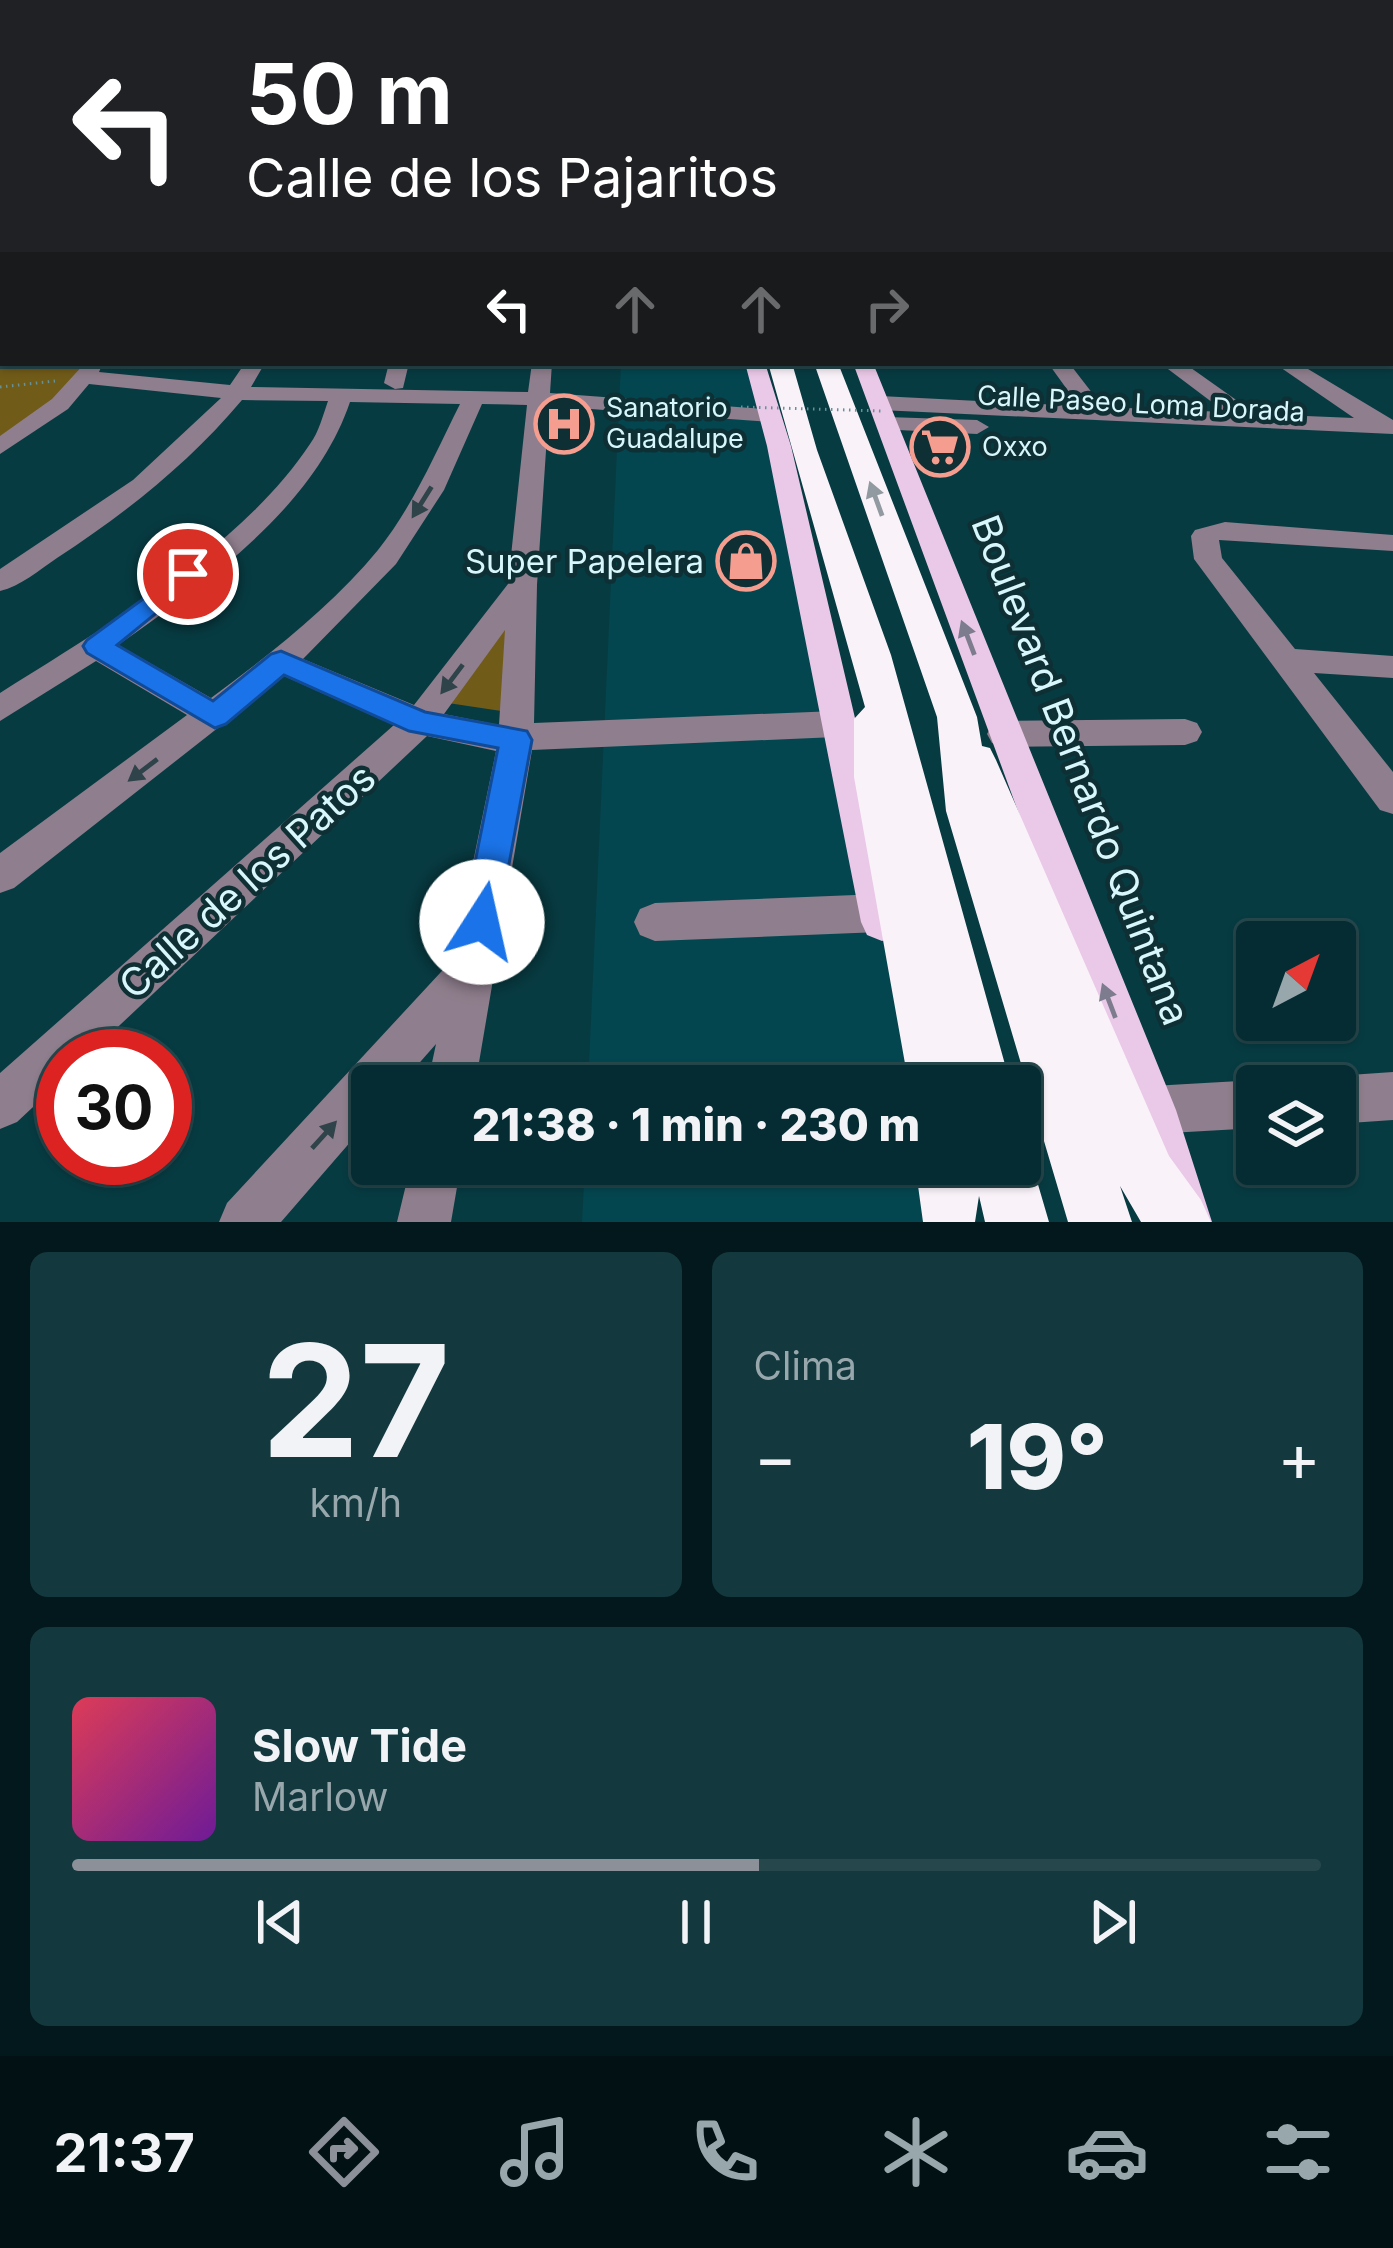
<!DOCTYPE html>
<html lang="es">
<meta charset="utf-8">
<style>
:root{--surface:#052c32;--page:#13383e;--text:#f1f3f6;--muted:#97a7ac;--line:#26484d;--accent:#8c9099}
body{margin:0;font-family:Inter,sans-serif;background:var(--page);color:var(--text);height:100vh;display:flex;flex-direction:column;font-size:45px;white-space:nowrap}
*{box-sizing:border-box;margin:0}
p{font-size:39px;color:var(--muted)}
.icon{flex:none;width:66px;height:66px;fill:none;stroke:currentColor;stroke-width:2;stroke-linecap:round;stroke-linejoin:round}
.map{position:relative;height:1222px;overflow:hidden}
.side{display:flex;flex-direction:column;gap:30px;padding:30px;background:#03181c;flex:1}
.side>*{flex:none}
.hud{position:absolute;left:0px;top:0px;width:1395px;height:366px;box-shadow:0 3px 9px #0004,0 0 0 3px var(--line);background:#202124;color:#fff;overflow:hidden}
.needle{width:78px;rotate:41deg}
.tools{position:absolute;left:1236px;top:921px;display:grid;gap:24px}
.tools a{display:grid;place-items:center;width:120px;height:120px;border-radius:12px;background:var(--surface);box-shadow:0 3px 9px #0004,0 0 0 3px var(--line);font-size:60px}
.speed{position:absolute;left:36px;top:1029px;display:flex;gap:24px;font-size:60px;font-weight:700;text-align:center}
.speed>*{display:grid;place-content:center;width:156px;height:156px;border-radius:50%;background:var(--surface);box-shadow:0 3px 9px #0004,0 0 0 3px var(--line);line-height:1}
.speed .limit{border:18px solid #d22;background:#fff;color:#111}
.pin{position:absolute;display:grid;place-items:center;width:102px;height:102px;color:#fff;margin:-51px;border:6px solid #fff;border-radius:50%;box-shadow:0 3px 12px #0007}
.me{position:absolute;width:132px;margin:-66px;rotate:10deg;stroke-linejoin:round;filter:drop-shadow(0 0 9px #0008)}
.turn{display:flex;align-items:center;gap:42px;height:252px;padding:0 48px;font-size:54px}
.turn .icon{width:156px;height:156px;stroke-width:2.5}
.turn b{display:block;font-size:84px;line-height:102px}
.lanes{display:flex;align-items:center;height:114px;padding:0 48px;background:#0003;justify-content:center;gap:60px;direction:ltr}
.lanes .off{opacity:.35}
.big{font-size:90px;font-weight:800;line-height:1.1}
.side .card{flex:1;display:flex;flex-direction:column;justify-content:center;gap:18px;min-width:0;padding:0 42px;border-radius:18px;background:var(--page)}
.side .dial{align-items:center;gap:0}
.dial b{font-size:156px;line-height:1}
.song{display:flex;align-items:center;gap:36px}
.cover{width:144px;height:144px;border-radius:18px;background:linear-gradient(135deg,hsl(350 70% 55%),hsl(280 70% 35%))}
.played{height:12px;border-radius:6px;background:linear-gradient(90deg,var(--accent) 55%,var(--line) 55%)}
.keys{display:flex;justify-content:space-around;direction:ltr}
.heat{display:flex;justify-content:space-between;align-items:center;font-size:66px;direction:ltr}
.side .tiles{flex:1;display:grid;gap:30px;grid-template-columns:1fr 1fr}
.card:last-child{grid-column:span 2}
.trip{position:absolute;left:351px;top:1065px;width:690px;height:120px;border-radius:12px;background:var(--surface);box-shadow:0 3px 9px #0004,0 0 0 3px var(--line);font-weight:800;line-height:120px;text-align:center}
.menu{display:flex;height:192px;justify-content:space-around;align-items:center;background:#021214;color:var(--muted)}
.menu .icon{width:84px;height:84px}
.menu .active{color:var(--accent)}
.menu b{font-size:54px;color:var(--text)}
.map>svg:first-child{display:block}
.built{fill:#04464f}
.green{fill:#715b19}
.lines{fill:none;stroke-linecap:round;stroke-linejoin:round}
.path{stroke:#669197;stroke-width:3;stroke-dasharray:1.5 4.5;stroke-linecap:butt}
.minor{fill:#8f7e8d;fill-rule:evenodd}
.major{fill:#eac8e7;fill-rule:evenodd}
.highway{fill:#faf2f9;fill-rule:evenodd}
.path-bridge{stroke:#669197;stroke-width:3;stroke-dasharray:1.5 4.5;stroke-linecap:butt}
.oneway{fill:#909aa0}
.oneway2{fill:#2e434a}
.oneway3{fill:#7c7c8e}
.route{fill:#1a73e8;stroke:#114b97;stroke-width:3}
.labels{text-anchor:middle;stroke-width:9;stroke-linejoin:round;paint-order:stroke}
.far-street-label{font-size:27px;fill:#d8f7fc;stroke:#0e2f34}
.far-poi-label{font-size:27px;fill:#d8f7fc;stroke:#0e2f34;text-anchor:start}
.poi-label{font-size:33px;fill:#d8f7fc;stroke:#0e2f34;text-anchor:end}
.near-street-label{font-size:39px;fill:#d8f7fc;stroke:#0e2f34}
</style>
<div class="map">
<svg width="1393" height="1222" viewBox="0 0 1393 1222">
<rect width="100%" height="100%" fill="#073b42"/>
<path class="built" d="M 621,363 L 755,363 L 920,1086 L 588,1086 Z
M 585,1164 L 938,1164 L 952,1222 L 582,1222 Z"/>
<path class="green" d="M 0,240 L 3,363 L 95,363 L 0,447 Z
M 508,625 L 508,712 L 448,703 Z"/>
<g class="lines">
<path class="path" d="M 0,387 L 55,381"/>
<path class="minor" d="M 1392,180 L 1393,180 L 1393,188 L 1392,188 Z
M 0,210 L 3,211 L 3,222 L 0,221 Z
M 1392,213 L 1393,213 L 1393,223 L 1392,223 Z
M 0,235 L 3,235 L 3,245 L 0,245 Z
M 1392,265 L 1393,265 L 1393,275 L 1392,275 Z
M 1392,292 L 1393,292 L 1393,303 L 1392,303 Z
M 85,363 L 103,363 L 99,372 L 230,385 L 245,363 L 265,363 L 251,387 L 528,392 L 532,363 L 552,363 L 550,393 L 778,410 L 778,420 L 770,422 L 549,406 L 537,585 L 534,723 L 836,711 L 848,715 L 853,724 L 848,733 L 836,737 L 532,750 L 475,1086 L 427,1086 L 436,1044 L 399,1086 L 372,1086 L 372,1117 L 281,1222 L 219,1222 L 227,1203 L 453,959 L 496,751 L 427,736 L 87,1056 L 63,1056 L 63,1079 L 17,1122 L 0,1129 L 0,1073 L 394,725 L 284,676 L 14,888 L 0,893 L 0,853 L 187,715 L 96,661 L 0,721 L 0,693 C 103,628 242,547 310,444 C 319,432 323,415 328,401 L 242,400 C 189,463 126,513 57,558 C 39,570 21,586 0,591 L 0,569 L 133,480 L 221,398 L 89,384 L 68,409 L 0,454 L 0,436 L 52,399 ZM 350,402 L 460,404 C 435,454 413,506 378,550 C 332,606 269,655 211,698 L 118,645 C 207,582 314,508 350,402 ZM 482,404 L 527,405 L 508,584 L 414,705 L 303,659 L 396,564 L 444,490 ZM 505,630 L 499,725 L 444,714 Z
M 389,363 L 409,363 L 403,388 L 395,389 L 384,383 Z
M 1048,363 L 1069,363 L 1103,407 L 1225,412 L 1160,363 L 1184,363 L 1256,414 L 1354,418 L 1274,363 L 1298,363 L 1393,420 L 1393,434 L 880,410 L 869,403 L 880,396 L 1079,406 Z
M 887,417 L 977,420 L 989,427 L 977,434 L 879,429 L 879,419 Z
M 1225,522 L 1393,535 L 1393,551 L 1219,540 L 1222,558 L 1295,649 L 1393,656 L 1393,678 L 1314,673 L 1393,772 L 1393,814 L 1380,810 L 1194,559 L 1191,536 L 1195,530 Z
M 1185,719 L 1197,723 L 1202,732 L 1197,741 L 1185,745 L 1004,747 L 992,743 L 987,734 L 992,725 L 1004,721 Z
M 880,894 L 895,900 L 901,913 L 895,926 L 880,932 L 655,941 L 640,935 L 634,922 L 640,909 L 655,903 Z
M 1393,1072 L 1393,1120 L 1335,1124 L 1335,1086 L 1318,1083 L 1335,1076 Z
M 1257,1080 L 1272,1086 L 1257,1086 L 1257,1128 L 1152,1134 L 1135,1127 L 1128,1110 L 1135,1093 L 1152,1086 Z
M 411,1164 L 461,1164 L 451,1222 L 397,1222 Z"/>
<path class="major" d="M 745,363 L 765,363 L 791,446 L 903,922 L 897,935 L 882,941 L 867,935 L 861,922 L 767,446 Z
M 853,363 L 873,363 L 1176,1110 L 1212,1222 L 1158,1222 L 1128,1110 Z"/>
<path class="highway" d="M 768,363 L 792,363 L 817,450 L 891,655 L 1011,1086 L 909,1086 L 854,777 L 854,719 L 865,707 Z
M 814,363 L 838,363 L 977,717 L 982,746 L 990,748 L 996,760 L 1169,1156 L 1201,1200 L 1211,1222 L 1141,1222 L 1120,1186 L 1132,1222 L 1068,1222 L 946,811 L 937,717 Z
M 1020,1141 L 1032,1164 L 1049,1222 L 985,1222 L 979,1196 L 975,1222 L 923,1222 L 915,1164 L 1020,1164 Z"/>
<path class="path-bridge" d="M 715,406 L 716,395
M 741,407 L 883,411"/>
</g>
<defs><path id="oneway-solid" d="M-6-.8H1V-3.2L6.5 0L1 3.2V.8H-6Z" transform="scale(3)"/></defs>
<use class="oneway" href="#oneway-solid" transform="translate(876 499) rotate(-110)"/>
<g class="oneway2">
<use href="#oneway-solid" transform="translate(422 502) rotate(122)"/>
<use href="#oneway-solid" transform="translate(452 679) rotate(127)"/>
<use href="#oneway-solid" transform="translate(143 770) rotate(143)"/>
<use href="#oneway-solid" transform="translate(324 1135) rotate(-48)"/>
</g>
<g class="oneway3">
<use href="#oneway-solid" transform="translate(968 638) rotate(-111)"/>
<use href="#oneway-solid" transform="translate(1109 1001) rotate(-111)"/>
</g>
<linearGradient id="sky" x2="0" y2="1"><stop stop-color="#042024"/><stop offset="0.49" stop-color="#2b5565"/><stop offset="1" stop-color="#2b5565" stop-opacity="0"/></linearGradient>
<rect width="1393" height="336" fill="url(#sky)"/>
<path class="route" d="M 188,566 L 201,574 L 197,580 L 117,645 L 213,701 L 271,654 L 281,651 L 425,712 L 527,731 L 532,740 L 496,934 L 482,940 L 469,934 L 463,922 L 498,748 L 409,731 L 284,675 L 226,724 L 215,728 L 87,653 L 83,646 L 87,640 Z"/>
<defs>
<symbol id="hospital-ring" viewBox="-11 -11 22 22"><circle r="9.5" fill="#0e2f34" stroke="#f59d8f" stroke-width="1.5"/><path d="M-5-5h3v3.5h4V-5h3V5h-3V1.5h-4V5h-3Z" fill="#f59d8f"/></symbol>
<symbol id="supermarket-ring" viewBox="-11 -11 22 22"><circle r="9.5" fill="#0e2f34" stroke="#f59d8f" stroke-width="1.5"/><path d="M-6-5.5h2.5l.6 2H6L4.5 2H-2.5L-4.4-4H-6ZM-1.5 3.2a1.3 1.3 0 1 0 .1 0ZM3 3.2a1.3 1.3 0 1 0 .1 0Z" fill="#f59d8f"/></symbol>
<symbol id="shop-ring" viewBox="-11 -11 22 22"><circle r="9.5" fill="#0e2f34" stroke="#f59d8f" stroke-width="1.5"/><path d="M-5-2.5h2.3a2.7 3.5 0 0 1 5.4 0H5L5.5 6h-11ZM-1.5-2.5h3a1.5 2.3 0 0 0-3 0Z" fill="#f59d8f"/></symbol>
</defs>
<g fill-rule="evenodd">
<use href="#hospital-ring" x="531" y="391" width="66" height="66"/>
<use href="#supermarket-ring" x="907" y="414" width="66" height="66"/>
<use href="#shop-ring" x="713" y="528" width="66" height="66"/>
</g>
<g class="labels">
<g class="far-street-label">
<text transform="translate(1141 404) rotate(3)" y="9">Calle Paseo Loma Dorada</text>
</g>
<g class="far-poi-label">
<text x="606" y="417">Sanatorio<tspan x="606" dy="31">Guadalupe</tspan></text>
<text x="982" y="456">Oxxo</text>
</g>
<g class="poi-label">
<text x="704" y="573">Super Papelera</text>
</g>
<g class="near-street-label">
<text transform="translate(1081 770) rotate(69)" y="14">Boulevard Bernardo Quintana</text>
<text transform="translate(247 881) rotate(-42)" y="14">Calle de los Patos</text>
</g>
</g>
</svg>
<div class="tools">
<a><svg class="needle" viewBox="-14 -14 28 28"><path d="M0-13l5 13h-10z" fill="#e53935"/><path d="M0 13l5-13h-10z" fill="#97a7ac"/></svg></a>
<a><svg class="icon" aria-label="layers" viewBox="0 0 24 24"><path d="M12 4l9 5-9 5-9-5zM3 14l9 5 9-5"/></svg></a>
</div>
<div class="speed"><div class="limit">30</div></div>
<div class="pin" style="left:188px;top:574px;background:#d93025"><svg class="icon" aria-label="arrive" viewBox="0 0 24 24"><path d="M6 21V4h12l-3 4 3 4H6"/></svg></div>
<svg class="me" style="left:482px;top:922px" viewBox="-20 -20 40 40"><circle r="19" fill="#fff"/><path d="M0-13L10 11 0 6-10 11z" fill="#1a73e8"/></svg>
<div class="trip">21:38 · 1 min · 230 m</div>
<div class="hud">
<div class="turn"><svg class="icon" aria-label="left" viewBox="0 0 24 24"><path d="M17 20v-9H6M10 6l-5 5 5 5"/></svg><div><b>50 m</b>Calle de los Pajaritos</div></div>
<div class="lanes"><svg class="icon" aria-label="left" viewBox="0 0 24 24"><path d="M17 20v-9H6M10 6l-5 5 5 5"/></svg><svg class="icon off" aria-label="ahead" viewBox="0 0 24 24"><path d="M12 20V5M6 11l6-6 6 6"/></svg><svg class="icon off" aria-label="ahead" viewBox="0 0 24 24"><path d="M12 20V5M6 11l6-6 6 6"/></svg><svg class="icon off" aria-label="right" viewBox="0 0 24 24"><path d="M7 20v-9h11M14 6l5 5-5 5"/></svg></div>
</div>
</div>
<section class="side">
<div class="tiles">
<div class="card dial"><b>27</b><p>km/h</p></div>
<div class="card"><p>Clima</p>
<div class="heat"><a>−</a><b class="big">19°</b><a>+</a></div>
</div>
<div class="card">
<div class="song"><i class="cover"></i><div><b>Slow Tide</b><p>Marlow</p></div></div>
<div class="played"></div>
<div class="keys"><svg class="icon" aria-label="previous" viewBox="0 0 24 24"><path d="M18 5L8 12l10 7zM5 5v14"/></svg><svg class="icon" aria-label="pause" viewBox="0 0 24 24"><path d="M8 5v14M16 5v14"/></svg><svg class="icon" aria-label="next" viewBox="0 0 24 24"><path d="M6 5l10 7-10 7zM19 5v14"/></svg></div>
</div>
</div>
</section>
<nav class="menu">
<b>21:37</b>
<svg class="icon active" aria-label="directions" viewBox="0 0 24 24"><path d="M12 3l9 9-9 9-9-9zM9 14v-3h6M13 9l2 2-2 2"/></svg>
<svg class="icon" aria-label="music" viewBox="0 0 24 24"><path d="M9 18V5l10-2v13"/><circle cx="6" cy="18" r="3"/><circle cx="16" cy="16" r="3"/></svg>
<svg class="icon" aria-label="phone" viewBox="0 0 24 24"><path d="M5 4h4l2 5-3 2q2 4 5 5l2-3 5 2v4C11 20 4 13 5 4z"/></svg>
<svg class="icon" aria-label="climate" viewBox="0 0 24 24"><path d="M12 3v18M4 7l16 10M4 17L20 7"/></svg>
<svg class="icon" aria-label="car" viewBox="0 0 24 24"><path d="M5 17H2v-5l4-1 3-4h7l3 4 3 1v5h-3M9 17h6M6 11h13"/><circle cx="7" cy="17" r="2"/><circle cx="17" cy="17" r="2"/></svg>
<svg class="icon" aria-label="filters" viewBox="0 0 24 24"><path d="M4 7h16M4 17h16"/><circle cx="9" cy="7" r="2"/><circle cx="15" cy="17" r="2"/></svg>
</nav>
